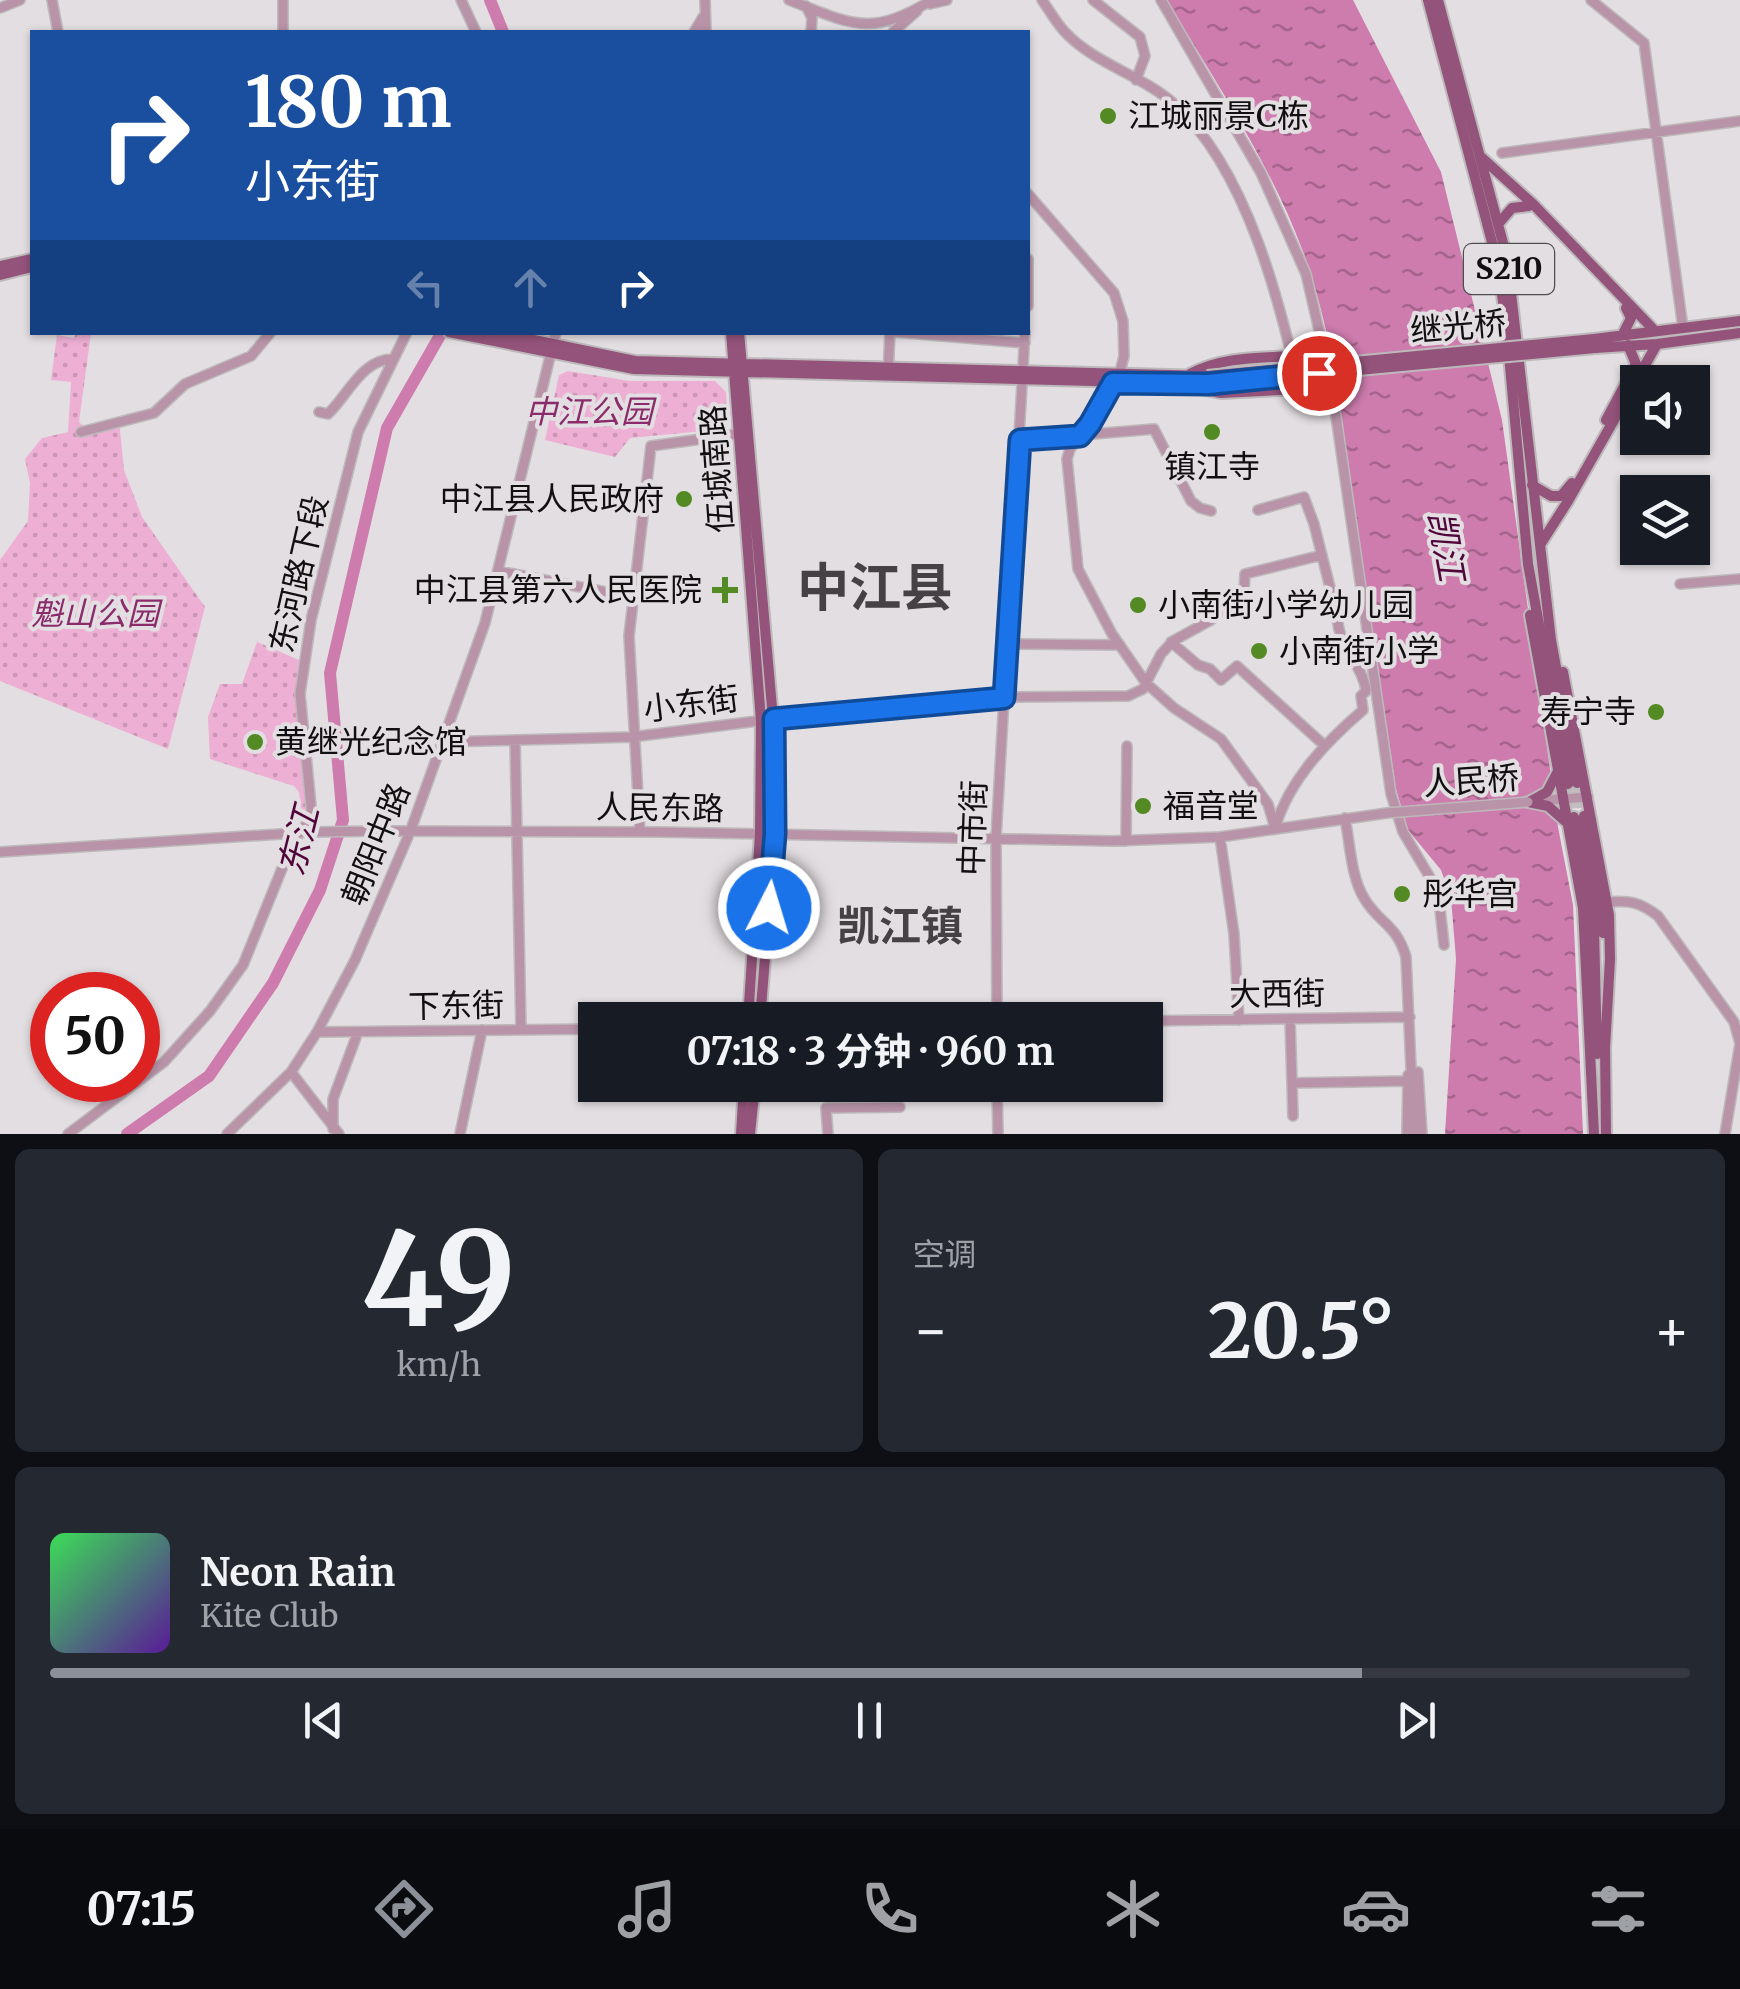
<!DOCTYPE html>
<html lang="zh">
<meta charset="utf-8">
<style>
:root{--surface:#171b24;--page:#242831;--text:#f1f3f6;--muted:#9ea1a6;--line:#363941;--accent:#8c9099}
body{margin:0;font-family:Merriweather,"Noto Sans SC",serif;background:var(--page);color:var(--text);height:100vh;display:flex;flex-direction:column;font-size:38px;white-space:nowrap}
*{box-sizing:border-box;margin:0}
p{font-size:32px;color:var(--muted)}
.icon{flex:none;width:55px;height:55px;fill:none;stroke:currentColor;stroke-width:2;stroke-linecap:round;stroke-linejoin:round}
.map{position:relative;height:1134px;overflow:hidden}
.details{display:flex;flex-direction:column;gap:15px;padding:15px;background:#0d0f14;flex:1}
.details>*{flex:none}
.hud{position:absolute;left:30px;top:30px;width:1000px;height:305px;border-radius:0px;box-shadow:0 2px 8px #0004;background:#1a4fa0;color:#fff;overflow:hidden}
.tools{position:absolute;left:1620px;top:365px;display:grid;gap:20px}
.tools a{display:grid;place-items:center;width:90px;height:90px;border-radius:0px;background:var(--surface);box-shadow:0 2px 8px #0004;font-size:50px}
.speed{position:absolute;left:30px;top:972px;display:flex;gap:20px;font-size:50px;font-weight:700;text-align:center}
.speed>*{display:grid;place-content:center;width:130px;height:130px;border-radius:50%;background:var(--surface);box-shadow:0 2px 8px #0004;line-height:1}
.speed .limit{border:15px solid #d22;background:#fff;color:#111}
.pin{position:absolute;display:grid;place-items:center;width:85px;height:85px;color:#fff;margin:-42px;border:5px solid #fff;border-radius:50%;box-shadow:0 2px 10px #0007}
.me{position:absolute;width:110px;margin:-55px;rotate:5deg;stroke-linejoin:round;filter:drop-shadow(0 0 8px #0008)}
.turn{display:flex;align-items:center;gap:35px;height:210px;padding:0 50px;font-size:45px}
.turn .icon{width:130px;height:130px;stroke-width:2.5}
.turn b{display:block;font-size:70px;line-height:85px}
.lanes{display:flex;align-items:center;height:95px;padding:0 50px;background:#0003;justify-content:center;gap:50px;direction:ltr}
.lanes .off{opacity:.35}
.big{font-size:75px;font-weight:700;line-height:1.1}
.details .card{flex:1;display:flex;flex-direction:column;justify-content:center;gap:15px;min-width:0;padding:0 35px;border-radius:15px;background:var(--page)}
.details .dial{align-items:center;gap:0}
.dial b{font-size:130px;line-height:1}
.song{display:flex;align-items:center;gap:30px}
.cover{width:120px;height:120px;border-radius:15px;background:linear-gradient(135deg,hsl(130 70% 55%),hsl(270 70% 35%))}
.played{height:10px;border-radius:5px;background:linear-gradient(90deg,var(--accent) 80%,var(--line) 80%)}
.keys{display:flex;justify-content:space-around;direction:ltr}
.heat{display:flex;justify-content:space-between;align-items:center;font-size:55px;direction:ltr}
.details .tiles{flex:1;display:grid;gap:15px;grid-template-columns:1fr 1fr}
.card:last-child{grid-column:span 2}
.trip{position:absolute;left:578px;top:1002px;width:585px;height:100px;border-radius:0px;background:var(--surface);box-shadow:0 2px 8px #0004;font-weight:700;line-height:100px;text-align:center}
.tab-bar{display:flex;height:160px;justify-content:space-around;align-items:center;background:#090b0e;color:var(--muted)}
.tab-bar .icon{width:70px;height:70px}
.tab-bar .on{color:var(--accent)}
.tab-bar b{font-size:45px;color:var(--text)}
.map>svg:first-child{display:block}
.park{fill:url(#park-dots)}
.water{fill:url(#water-ripples)}
.lines{fill:none;stroke-linecap:round;stroke-linejoin:round}
.river{stroke:#cd7cad;stroke-width:12}
.major-tunnel{stroke:#c4bfc2;stroke-width:10;stroke-dasharray:10 5;stroke-linecap:butt}
.minor-casing{stroke:#bdb9bb;stroke-width:12}
.major-casing{stroke:#bdb9bb;stroke-width:14}
.minor{stroke:#b994a9;stroke-width:9}
.major{stroke:#94537b;stroke-width:10}
.minor-bridge-casing{stroke:#bdb9bb;stroke-width:12;stroke-linecap:butt}
.major-bridge-casing{stroke:#bdb9bb;stroke-width:14;stroke-linecap:butt}
.minor-bridge{stroke:#b994a9;stroke-width:9}
.major-bridge{stroke:#94537b;stroke-width:10}
.route-casing{stroke:#114b97;stroke-width:25}
.route{stroke:#1a73e8;stroke-width:18}
.poi-dot{fill:#548a23;stroke:#e3dee1;stroke-width:4}
.labels{text-anchor:middle;stroke-width:8;stroke-linejoin:round;paint-order:stroke}
.shield{fill:#e3dee1;stroke:#504d4f;stroke-width:2.5}
.shield-label{font-size:30px;font-weight:bold;fill:#110f10}
.poi-label{font-size:32px;fill:#110f10;stroke:#e3dee1;text-anchor:start}
.street-label{font-size:32px;fill:#110f10;stroke:#e3dee1}
.park-label{font-size:32px;font-style:italic;fill:#8b2b6b;stroke:#e3dee1}
.water-label{font-size:35px;font-style:italic;fill:#50053b;stroke:#e3dee1}
.district-label{font-size:42px;font-weight:bold;fill:#454144;stroke:#e3dee1}
.town-label{font-size:52px;font-weight:bold;fill:#454144;stroke:#e3dee1}
</style>
<div class="map">
<svg width="1740" height="1134" viewBox="0 0 1740 1134">
<defs>
<pattern id="park-dots" width="8" height="8" patternUnits="userSpaceOnUse" patternTransform="scale(2.5)"><rect width="8" height="8" fill="#eeafd4"/><path d="M2 2h.1M6 6h.1" fill="none" stroke="#cb95b5" stroke-width="1.8" stroke-linecap="round"/></pattern>
<pattern id="water-ripples" width="26" height="14" patternUnits="userSpaceOnUse" patternTransform="scale(2.5)"><rect width="26" height="14" fill="#cd7cad"/><path d="M2 4q2-2 4 0t4 0M15 11q2-2 4 0t4 0" fill="none" stroke="#a5648b"/></pattern>
</defs>
<rect width="100%" height="100%" fill="#e3dee1"/>
<path class="park" d="M 76,333 L 91,333 L 79,422 L 83,426 L 119,420 L 124,470 L 142,517 L 205,607 L 168,749 L 0,681 L 0,560 L 28,521 L 30,483 L 25,459 L 42,438 L 68,432 L 71,382 L 51,380 L 57,335 L 74,338 Z
M 568,371 L 630,381 L 715,381 L 726,392 L 728,420 L 714,430 L 630,438 L 615,457 L 545,440 L 559,375 Z
M 257,642 L 299,660 L 296,682 L 309,811 L 301,809 L 299,792 L 294,786 L 210,759 L 208,717 L 220,684 L 242,684 Z"/>
<path class="water" d="M 1167,0 L 1353,0 L 1441,172 L 1502,420 L 1558,827 L 1573,905 L 1583,1134 L 1445,1134 L 1456,959 L 1451,898 L 1441,870 L 1408,830 L 1396,789 L 1331,352 C 1323,317 1315,282 1302,249 C 1269,161 1214,80 1167,0 Z"/>
<g class="lines">
<path class="river" d="M 490,0 L 503,32
M 127,1134 L 209,1076 L 273,983 L 320,890 L 343,820 L 330,673 L 387,428 L 442,332"/>
<path class="major-tunnel" d="M 1577,783 L 1584,816
M 1568,784 L 1574,817"/>
<defs>
<path id="minor" d="M 52,0 L 58,32
M 461,0 L 476,32
M 705,0 L 706,32
M 789,0 C 851,24 870,38 932,0
M 1042,0 C 1049,10 1056,22 1064,31 C 1093,63 1139,74 1172,102 C 1248,168 1282,309 1303,405
M 1093,0 L 1140,37 L 1145,56 L 1136,80
M 1161,0 L 1261,173 L 1306,274 L 1331,382 L 1391,794 L 1403,832 L 1438,891 L 1444,945
M 1591,0 L 1644,43 L 1683,328
M 930,4 L 947,0
M 806,6 L 812,18 L 811,32
M 0,8 L 20,0
M 283,32 L 283,0
M 694,32 L 703,17
M 893,32 L 917,11
M 1502,153 L 1740,121
M 1028,194 L 1114,293 L 1123,321 L 1124,356 L 1120,372 L 1090,425 L 1070,449 L 1067,459 L 1078,569 L 1112,634 L 1146,683 L 1174,708 L 1221,739 L 1268,804 L 1275,828
M 1028,259 L 1028,306
M 896,332 L 1025,343
M 888,375 L 890,332
M 319,412 L 328,414 C 348,395 362,359 393,359
M 81,432 L 154,413 L 185,384 L 251,356 L 271,332
M 1020,440 L 1154,429 L 1191,501 L 1200,508 L 1211,511
M 1258,510 L 1304,497 L 1314,524 L 1337,615 C 1338,648 1364,667 1366,691 L 1361,696 L 1363,710 C 1327,741 1290,779 1276,825
M 498,571 L 631,597
M 1680,584 L 1740,579
M 1171,642 L 1198,665 L 1210,669 L 1221,680 L 1237,666 L 1325,746
M 1008,644 L 1120,645
M 515,740 L 521,1030
M 443,742 L 632,737 L 773,719 L 1005,697 L 1128,696 L 1143,689 L 1161,654 L 1173,641 L 1211,620 L 1244,592 L 1245,574 L 1322,555
M 1536,801 L 1588,797
M 1345,818 C 1350,843 1351,877 1364,898 C 1379,924 1396,923 1406,957 L 1414,1134
M 640,832 L 629,636 L 651,446 L 745,433
M 1220,837 L 1234,934 L 1239,1020
M 1126,841 L 1127,746
M 0,852 L 312,832 L 384,831 L 657,832 L 1112,841 L 1220,837 L 1387,813
M 1607,902 C 1629,900 1640,902 1658,916 L 1734,1022 L 1740,1043
M 1290,1019 L 1292,1083 L 1408,1081
M 997,1020 L 996,838 L 1025,332
M 1145,1021 L 1410,1017
M 317,1032 L 595,1029
M 291,1072 L 339,1134
M 1418,1072 L 1422,1134
M 1292,1083 L 1293,1116
M 997,1085 L 998,1134
M 333,1129 L 333,1099 L 358,1032
M 68,1134 L 164,1062 L 210,1011 L 243,965 L 292,844 L 312,816 L 300,694 L 311,620 L 358,432 L 407,332
M 227,1134 L 291,1072 L 317,1032 L 355,960 L 410,832 L 485,623 L 556,332
M 460,1134 L 482,1030
M 828,1134 L 826,1108 L 900,1107
M 1407,1134 L 1408,1075
M 1725,1134 L 1740,1044"/>
<path id="major" d="M 1428,0 L 1497,261 L 1506,322 L 1528,564 L 1568,784
M 1438,0 L 1507,258 L 1551,640 L 1577,783
M 1481,157 L 1533,204 L 1655,331
M 1499,223 L 1512,208 L 1529,206
M 0,266 L 32,259
M 0,275 L 32,267
M 449,332 L 634,369 L 1208,384
M 495,332 L 635,361 L 1207,376
M 731,332 L 761,721 L 760,834 L 748,1020
M 739,332 L 773,719 L 775,834 L 760,1020
M 1623,334 L 1631,318 L 1626,308
M 1594,339 L 1740,321
M 1595,348 L 1657,344 L 1740,333
M 1190,374 C 1221,357 1257,358 1292,356
M 1190,387 L 1221,393 L 1299,389
M 1606,420 L 1636,364 L 1628,345
M 1532,485 L 1551,496 L 1561,496 L 1572,483
M 1540,545 L 1568,501 L 1657,344
M 1530,615 L 1583,908 L 1594,1134
M 1563,672 L 1609,915 L 1610,959 L 1605,1048
M 1528,802 L 1548,806 L 1565,821
M 1529,802 L 1547,792 L 1557,773
M 1584,816 L 1603,933
M 1574,817 L 1594,928 L 1597,1054
M 1605,1045 L 1606,1134
M 741,1134 L 744,1085
M 750,1134 L 755,1085"/>
</defs>
<use href="#minor" class="minor-casing"/>
<use href="#major" class="major-casing"/>
<use href="#minor" class="minor"/>
<use href="#major" class="major"/>
<defs>
<path id="minor-bridge" d="M 1387,813 L 1528,802"/>
<path id="major-bridge" d="M 1207,376 L 1594,339
M 1208,384 L 1595,348"/>
</defs>
<use href="#minor-bridge" class="minor-bridge-casing"/>
<use href="#major-bridge" class="major-bridge-casing"/>
<use href="#minor-bridge" class="minor-bridge"/>
<use href="#major-bridge" class="major-bridge"/>
</g>
<g class="lines">
<defs>
<path id="route" d="M 769,908 L 775,834 L 774,719 L 1004,698 L 1020,440 L 1080,436 L 1090,424 L 1113,383 L 1208,384 L 1319,373"/>
</defs>
<use href="#route" class="route-casing"/>
<use href="#route" class="route"/>
</g>
<g class="poi-dot">
<circle cx="1108" cy="116" r="10"/>
<circle cx="1212" cy="432" r="10"/>
<circle cx="684" cy="499" r="10"/>
<path d="M720 575h10v10h10v10h-10v10h-10v-10h-10v-10h10z"/>
<circle cx="1138" cy="605" r="10"/>
<circle cx="1259" cy="651" r="10"/>
<circle cx="1656" cy="712" r="10"/>
<circle cx="255" cy="742" r="10"/>
<circle cx="1143" cy="806" r="10"/>
<circle cx="1402" cy="894" r="10"/>
</g>
<g class="labels">
<rect class="shield" x="1464" y="244" width="90" height="50" rx="8"/>
<g class="shield-label">
<text x="1509" y="279">S210</text>
</g>
<g class="poi-label">
<text x="1128" y="127">江城丽景C栋</text>
<text x="1212" y="478" text-anchor="middle">镇江寺</text>
<text x="664" y="510" text-anchor="end">中江县人民政府</text>
<text x="702" y="601" text-anchor="end">中江县第六人民医院</text>
<text x="1158" y="616">小南街小学幼儿园</text>
<text x="1279" y="662">小南街小学</text>
<text x="1636" y="723" text-anchor="end">寿宁寺</text>
<text x="275" y="753">黄继光纪念馆</text>
<text x="1163" y="817">福音堂</text>
<text x="1422" y="905">彤华宫</text>
</g>
<g class="street-label">
<text transform="translate(1458 327) rotate(-5)" y="11">继光桥</text>
<text transform="translate(717 469) rotate(-94)" y="11">伍城南路</text>
<text transform="translate(299 574) rotate(-77)" y="11">东河路下段</text>
<text transform="translate(691 704) rotate(-7)" y="11">小东街</text>
<text transform="translate(1471 781) rotate(-4)" y="11">人民桥</text>
<text transform="translate(660 808) rotate(1)" y="11">人民东路</text>
<text transform="translate(973 828) rotate(-88)" y="11">中市街</text>
<text transform="translate(376 844) rotate(-68)" y="11">朝阳中路</text>
<text transform="translate(1277 994) rotate(-1)" y="11">大西街</text>
<text transform="translate(456 1006) rotate(-1)" y="11">下东街</text>
</g>
<g class="park-label">
<text x="589" y="423">中江公园</text>
<text x="95" y="625">魁山公园</text>
</g>
<g class="water-label">
<text transform="translate(1446 546) rotate(80)" y="12">凯江</text>
<text transform="translate(299 841) rotate(-76)" y="12">东江</text>
</g>
<g class="district-label">
<text x="900" y="941">凯江镇</text>
</g>
<g class="town-label">
<text x="875" y="606">中江县</text>
</g>
</g>
</svg>
<div class="tools">
<a><svg class="icon" aria-label="sound" viewBox="0 0 24 24"><path d="M4 9h4l5-4v14l-5-4H4zM17 9q2 3 0 6"/></svg></a>
<a><svg class="icon" aria-label="layers" viewBox="0 0 24 24"><path d="M12 4l9 5-9 5-9-5zM3 14l9 5 9-5"/></svg></a>
</div>
<div class="speed"><div class="limit">50</div></div>
<div class="pin" style="left:1319px;top:373px;background:#d93025"><svg class="icon" aria-label="arrive" viewBox="0 0 24 24"><path d="M6 21V4h12l-3 4 3 4H6"/></svg></div>
<svg class="me" style="left:769px;top:908px" viewBox="-20 -20 40 40"><circle r="17" fill="#1a73e8" stroke="#fff" stroke-width="3"/><path d="M0-11L8 9 0 5-8 9z" fill="#fff"/></svg>
<div class="trip">07:18 · 3 分钟 · 960 m</div>
<div class="hud">
<div class="turn"><svg class="icon" aria-label="right" viewBox="0 0 24 24"><path d="M7 20v-9h11M14 6l5 5-5 5"/></svg><div><b>180 m</b>小东街</div></div>
<div class="lanes"><svg class="icon off" aria-label="left" viewBox="0 0 24 24"><path d="M17 20v-9H6M10 6l-5 5 5 5"/></svg><svg class="icon off" aria-label="ahead" viewBox="0 0 24 24"><path d="M12 20V5M6 11l6-6 6 6"/></svg><svg class="icon" aria-label="right" viewBox="0 0 24 24"><path d="M7 20v-9h11M14 6l5 5-5 5"/></svg></div>
</div>
</div>
<section class="details">
<div class="tiles">
<div class="card dial"><b>49</b><p>km/h</p></div>
<div class="card"><p>空调</p>
<div class="heat"><a>−</a><b class="big">20.5°</b><a>+</a></div>
</div>
<div class="card">
<div class="song"><i class="cover"></i><div><b>Neon Rain</b><p>Kite Club</p></div></div>
<div class="played"></div>
<div class="keys"><svg class="icon" aria-label="previous" viewBox="0 0 24 24"><path d="M18 5L8 12l10 7zM5 5v14"/></svg><svg class="icon" aria-label="pause" viewBox="0 0 24 24"><path d="M8 5v14M16 5v14"/></svg><svg class="icon" aria-label="next" viewBox="0 0 24 24"><path d="M6 5l10 7-10 7zM19 5v14"/></svg></div>
</div>
</div>
</section>
<nav class="tab-bar">
<b>07:15</b>
<svg class="icon on" aria-label="directions" viewBox="0 0 24 24"><path d="M12 3l9 9-9 9-9-9zM9 14v-3h6M13 9l2 2-2 2"/></svg>
<svg class="icon" aria-label="music" viewBox="0 0 24 24"><path d="M9 18V5l10-2v13"/><circle cx="6" cy="18" r="3"/><circle cx="16" cy="16" r="3"/></svg>
<svg class="icon" aria-label="phone" viewBox="0 0 24 24"><path d="M5 4h4l2 5-3 2q2 4 5 5l2-3 5 2v4C11 20 4 13 5 4z"/></svg>
<svg class="icon" aria-label="climate" viewBox="0 0 24 24"><path d="M12 3v18M4 7l16 10M4 17L20 7"/></svg>
<svg class="icon" aria-label="car" viewBox="0 0 24 24"><path d="M5 17H2v-5l4-1 3-4h7l3 4 3 1v5h-3M9 17h6M6 11h13"/><circle cx="7" cy="17" r="2"/><circle cx="17" cy="17" r="2"/></svg>
<svg class="icon" aria-label="filters" viewBox="0 0 24 24"><path d="M4 7h16M4 17h16"/><circle cx="9" cy="7" r="2"/><circle cx="15" cy="17" r="2"/></svg>
</nav>
